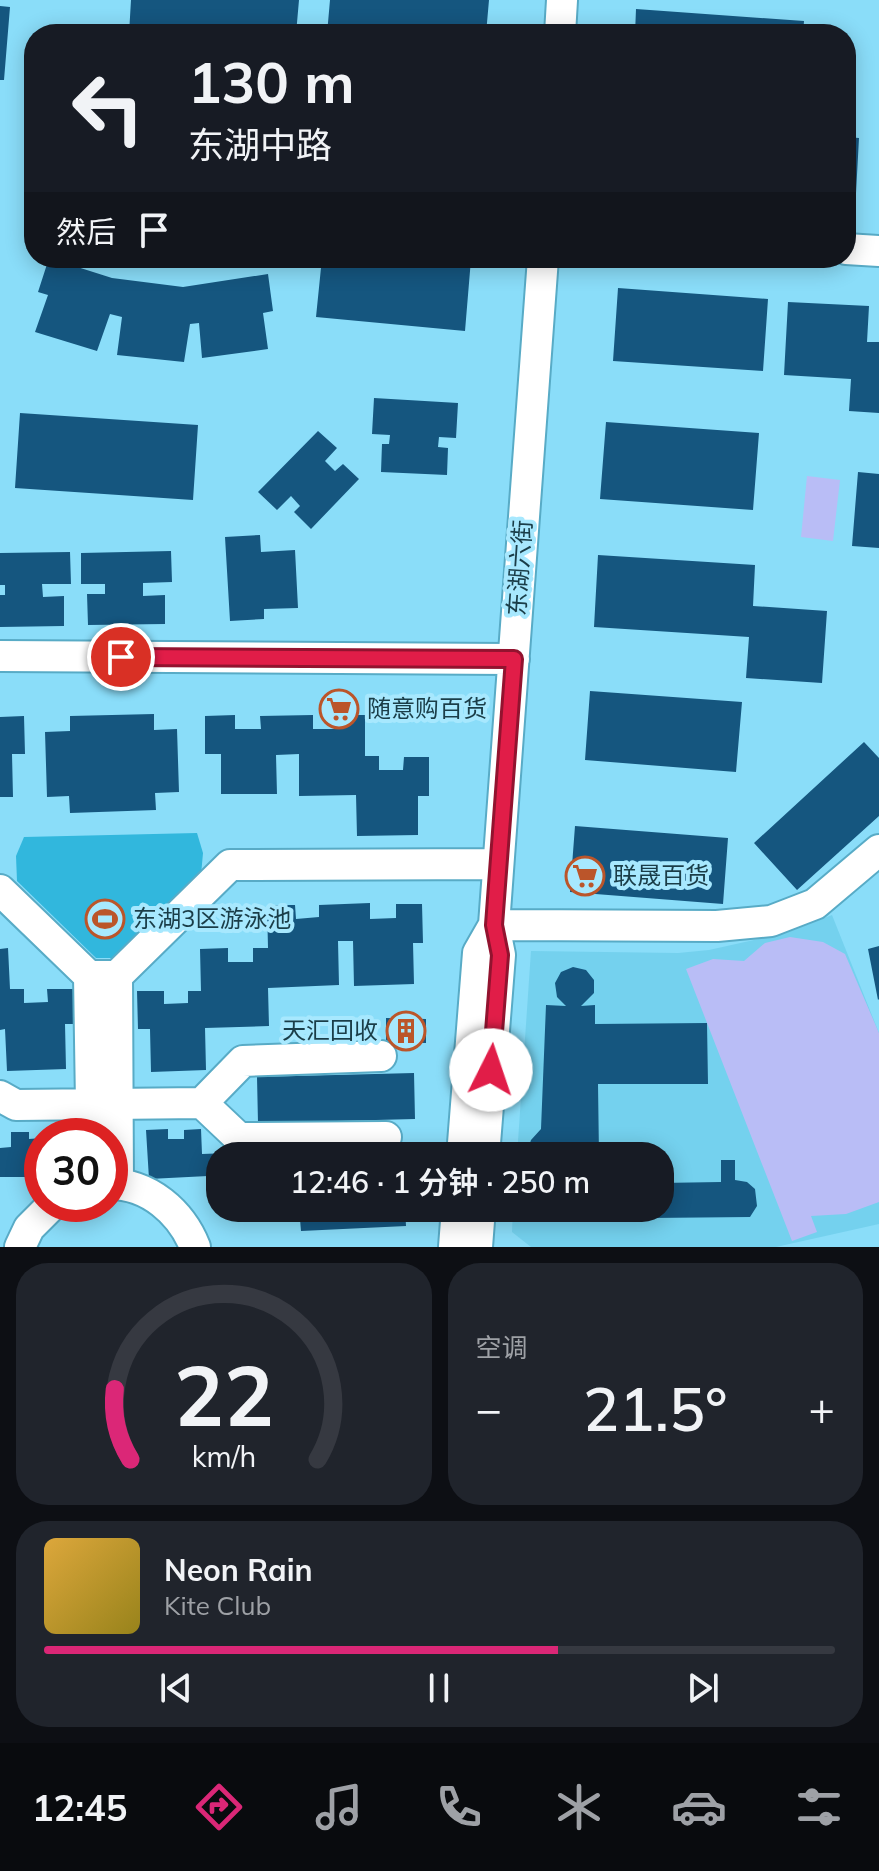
<!DOCTYPE html>
<html lang="zh">
<meta charset="utf-8">
<style>
:root{--surface:#171b24;--page:#20242c;--text:#f1f3f6;--muted:#9ea1a6;--line:#363941;--accent:#db2777}
body{margin:0;font-family:Mulish,"Noto Sans SC",sans-serif;background:var(--page);color:var(--text);height:100vh;display:flex;flex-direction:column;font-size:30px;white-space:nowrap}
*{box-sizing:border-box;margin:0}
p{font-size:26px;color:var(--muted)}
.icon{flex:none;width:44px;height:44px;fill:none;stroke:currentColor;stroke-width:2;stroke-linecap:round;stroke-linejoin:round}
.map{position:relative;height:1247px;overflow:hidden}
.details{display:flex;flex-direction:column;gap:16px;padding:16px;background:#0d0f14;flex:1}
.details>*{flex:none}
.guide{position:absolute;left:24px;top:24px;width:832px;height:244px;border-radius:32px;box-shadow:0 4px 20px #0003;background:#171b24;color:var(--text);overflow:hidden}
.speed{position:absolute;left:24px;top:1118px;display:flex;gap:16px;font-size:40px;font-weight:700;text-align:center}
.speed>*{display:grid;place-content:center;width:104px;height:104px;border-radius:50%;background:var(--surface);box-shadow:0 4px 20px #0003;line-height:1}
.speed .limit{border:12px solid #d22;background:#fff;color:#111}
.pin{position:absolute;display:grid;place-items:center;width:68px;height:68px;color:#fff;margin:-34px;border:4px solid #fff;border-radius:50%;box-shadow:0 2px 8px #0007}
.me{position:absolute;width:88px;margin:-44px;rotate:4deg;stroke-linejoin:round;filter:drop-shadow(0 0 6px #0008)}
.turn{display:flex;align-items:center;gap:28px;height:168px;padding:0 32px;font-size:36px}
.turn .icon{width:104px;height:104px;stroke-width:2.5}
.turn b{display:block;font-size:56px;line-height:68px}
.then{display:flex;align-items:center;height:76px;padding:0 32px;background:#0003;gap:16px;font-size:30px}
.big{font-size:60px;font-weight:600;line-height:1.1}
.details .card{flex:1;display:flex;flex-direction:column;justify-content:center;gap:12px;min-width:0;padding:0 28px;border-radius:32px;background:var(--page)}
.details .dial{align-items:center;gap:0}
.dial svg{height:208px;overflow:visible;fill:none;stroke:var(--line);stroke-width:7;stroke-linecap:round;text-anchor:middle}
.dial text{fill:var(--text);stroke:none}
.song{display:flex;align-items:center;gap:24px}
.cover{width:96px;height:96px;border-radius:12px;background:linear-gradient(135deg,hsl(40 70% 55%),hsl(50 70% 35%))}
.played{height:8px;border-radius:4px;background:linear-gradient(90deg,var(--accent) 65%,var(--line) 65%)}
.keys{display:flex;justify-content:space-around;direction:ltr}
.heat{display:flex;justify-content:space-between;align-items:center;font-size:44px;direction:ltr}
.details .tiles{flex:1;display:grid;gap:16px;grid-template-columns:1fr 1fr}
.card:last-child{grid-column:span 2}
.trip{position:absolute;left:206px;top:1142px;width:468px;height:80px;border-radius:32px;background:var(--surface);box-shadow:0 4px 20px #0003;font-weight:600;line-height:80px;text-align:center}
.dock{display:flex;height:128px;justify-content:space-around;align-items:center;background:#090b0e;color:var(--muted)}
.dock .icon{width:56px;height:56px}
.dock .selected{color:var(--accent)}
.dock b{font-size:36px;color:var(--text)}
.map>svg:first-child{display:block}
.built{fill:#74d1ee}
.green{fill:#b9bdf6}
.water{fill:#31b7dd}
.building{fill:#15567f}
.lines{fill:none;stroke-linecap:round;stroke-linejoin:round}
.minor-casing{stroke:#58abc6;stroke-width:34}
.minor{stroke:#fff;stroke-width:30}
.route-casing{stroke:#92132f;stroke-width:20}
.route{stroke:#e11d48;stroke-width:14}
.labels{text-anchor:middle;stroke-width:8;stroke-linejoin:round;paint-order:stroke}
.street-label{font-size:24px;fill:#1a3d48;stroke:#a7e8fe}
.poi-label{font-size:24px;fill:#1a3d48;stroke:#a7e8fe;text-anchor:start}
</style>
<div class="map">
<svg width="879" height="1247" viewBox="0 0 879 1247">
<rect width="100%" height="100%" fill="#8addf9"/>
<path class="built" d="M 832,915 L 879,1033 L 879,1224 L 776,1247 L 531,1247 L 512,1232 L 513,1208 L 660,1208 L 660,1156 L 517,1156 L 531,951 L 678,953 L 709,950 L 786,933 Z"/>
<path class="green" d="M 807,476 L 840,480 L 833,541 L 801,537 Z
M 790,937 L 823,942 L 845,954 L 879,1033 L 879,1202 L 846,1214 L 811,1216 L 817,1232 L 792,1241 L 686,969 L 713,959 L 744,961 L 765,943 Z"/>
<path class="water" d="M 197,833 L 203,853 L 201,875 L 114,958 L 96,958 L 17,881 L 16,856 L 24,837 Z"/>
<path class="building" d="M 131,0 L 299,0 L 296,34 L 129,34 Z
M 330,0 L 489,0 L 486,34 L 327,34 Z
M 0,6 L 10,7 L 4,80 L 0,80 Z
M 636,9 L 804,21 L 803,34 L 635,34 Z
M 846,137 L 859,138 L 856,193 L 846,192 Z
M 49,258 L 112,278 L 183,287 L 268,274 L 273,311 L 263,313 L 268,349 L 202,358 L 199,323 L 190,324 L 184,362 L 117,355 L 122,317 L 110,314 L 97,351 L 35,332 L 48,295 L 38,292 Z
M 322,258 L 471,259 L 465,331 L 316,317 Z
M 618,288 L 768,299 L 763,371 L 613,361 Z
M 788,302 L 869,306 L 867,342 L 879,342 L 879,413 L 849,411 L 851,379 L 784,375 Z
M 374,398 L 458,403 L 456,438 L 439,437 L 438,447 L 448,448 L 447,475 L 381,472 L 382,444 L 389,444 L 390,435 L 372,434 Z
M 20,413 L 198,425 L 193,500 L 15,488 Z
M 606,422 L 759,433 L 753,510 L 600,499 Z
M 318,431 L 337,448 L 325,461 L 335,471 L 343,464 L 359,479 L 311,529 L 294,512 L 300,506 L 291,496 L 277,510 L 258,492 Z
M 858,472 L 879,474 L 879,548 L 852,546 Z
M 260,535 L 261,552 L 295,550 L 298,608 L 264,609 L 264,619 L 230,621 L 225,537 Z
M 171,551 L 172,582 L 143,583 L 143,596 L 165,595 L 165,624 L 88,625 L 87,594 L 105,594 L 105,584 L 81,584 L 81,553 Z
M 70,552 L 71,584 L 42,584 L 43,597 L 64,596 L 64,626 L 0,627 L 0,595 L 5,595 L 5,585 L 0,585 L 0,553 Z
M 598,555 L 755,565 L 753,606 L 827,611 L 822,683 L 746,678 L 749,637 L 594,627 Z
M 590,691 L 742,702 L 736,772 L 585,760 Z
M 154,714 L 154,730 L 177,729 L 179,792 L 155,793 L 156,810 L 70,813 L 69,796 L 47,797 L 45,732 L 70,731 L 70,716 Z
M 235,715 L 235,729 L 261,729 L 260,716 L 313,715 L 313,729 L 337,729 L 337,715 L 365,715 L 365,756 L 379,756 L 379,770 L 403,770 L 404,757 L 429,757 L 429,796 L 418,796 L 418,835 L 357,836 L 356,795 L 299,796 L 299,754 L 276,755 L 277,794 L 221,794 L 221,754 L 205,754 L 205,716 Z
M 24,716 L 25,754 L 12,754 L 13,797 L 0,797 L 0,717 Z
M 864,742 L 879,758 L 879,816 L 797,890 L 754,843 Z
M 575,826 L 728,838 L 723,904 L 570,892 Z
M 370,903 L 370,919 L 396,918 L 396,904 L 422,904 L 423,943 L 413,943 L 414,984 L 354,986 L 353,941 L 338,941 L 339,985 L 268,988 L 269,1026 L 205,1028 L 206,1070 L 151,1072 L 150,1029 L 138,1029 L 137,991 L 164,991 L 164,1004 L 188,1003 L 188,991 L 201,991 L 200,949 L 228,948 L 228,962 L 253,962 L 253,948 L 268,948 L 267,905 L 295,905 L 296,919 L 319,917 L 319,905 Z
M 879,946 L 879,999 L 878,1000 L 868,949 Z
M 8,948 L 10,989 L 24,989 L 24,1003 L 48,1002 L 47,989 L 74,989 L 76,1024 L 65,1024 L 66,1069 L 7,1071 L 5,1029 L 0,1030 L 0,949 Z
M 573,967 L 586,970 L 594,980 L 594,993 L 581,1006 L 595,1005 L 595,1024 L 707,1023 L 708,1084 L 598,1084 L 599,1156 L 526,1156 L 531,1140 L 541,1129 L 546,1005 L 566,1006 L 557,997 L 555,983 L 561,972 Z
M 386,1018 L 426,1019 L 426,1043 L 386,1042 Z
M 414,1073 L 415,1119 L 258,1123 L 257,1077 Z
M 168,1129 L 168,1139 L 184,1139 L 184,1130 L 201,1129 L 202,1154 L 258,1152 L 258,1156 L 220,1156 L 220,1194 L 216,1195 L 216,1187 L 209,1187 L 208,1176 L 149,1179 L 146,1130 Z
M 11,1132 L 29,1132 L 29,1139 L 42,1138 L 42,1177 L 0,1177 L 0,1148 L 11,1147 Z
M 721,1160 L 735,1160 L 735,1180 L 747,1182 L 755,1189 L 757,1206 L 750,1217 L 550,1219 L 550,1208 L 660,1208 L 660,1183 L 721,1182 Z
M 270,1208 L 405,1208 L 406,1226 L 301,1231 L 300,1219 L 270,1220 Z"/>
<g class="lines">
<defs>
<path id="minor" d="M 560,34 L 562,0
M 846,249 L 879,251
M 0,656 L 514,659
M 0,890 L 89,976 L 117,976 L 230,865 L 498,864
M 494,925 L 717,926 L 771,921 L 815,904 L 879,850
M 117,976 L 118,1184
M 0,1096 L 16,1105 L 202,1103 L 243,1061 L 381,1056
M 202,1103 L 239,1138 L 386,1137
M 86,1136 L 91,1104 L 89,976
M 462,1156 L 478,953 L 494,925
M 484,1156 L 500,955 L 494,925 L 543,258
M 110,1184 C 149,1184 181,1212 195,1247
M 20,1247 L 29,1228 L 53,1204
M 454,1247 L 457,1208
M 477,1247 L 480,1208"/>
</defs>
<use href="#minor" class="minor-casing"/>
<use href="#minor" class="minor"/>
</g>
<g class="lines">
<defs>
<path id="route" d="M 121,657 L 514,659 L 494,925 L 500,955 L 491,1070"/>
</defs>
<use href="#route" class="route-casing"/>
<use href="#route" class="route"/>
</g>
<defs>
<symbol id="supermarket-ring" viewBox="-11 -11 22 22"><circle r="9.5" fill="#a7e8fe" stroke="#bb552a" stroke-width="1.5"/><path d="M-6-5.5h2.5l.6 2H6L4.5 2H-2.5L-4.4-4H-6ZM-1.5 3.2a1.3 1.3 0 1 0 .1 0ZM3 3.2a1.3 1.3 0 1 0 .1 0Z" fill="#bb552a"/></symbol>
<symbol id="stadium-ring" viewBox="-11 -11 22 22"><circle r="9.5" fill="#a7e8fe" stroke="#bb552a" stroke-width="1.5"/><path d="M0-5a6.5 5 0 1 0 0 10a6.5 5 0 1 0 0-10ZM-3.5-1.8h7v3.6h-7Z" fill="#bb552a"/></symbol>
<symbol id="building-ring" viewBox="-11 -11 22 22"><circle r="9.5" fill="#a7e8fe" stroke="#bb552a" stroke-width="1.5"/><path d="M-4-6H4V6H1V3H-1V6H-4ZM-2.5-4.3h1.7v1.8h-1.7ZM.8-4.3h1.7v1.8H.8ZM-2.5-1h1.7V.8h-1.7ZM.8-1h1.7V.8H.8Z" fill="#bb552a"/></symbol>
</defs>
<g fill-rule="evenodd">
<use href="#supermarket-ring" x="317" y="687" width="44" height="44"/>
<use href="#supermarket-ring" x="563" y="854" width="44" height="44"/>
<use href="#stadium-ring" x="83" y="897" width="44" height="44"/>
<use href="#building-ring" x="384" y="1009" width="44" height="44"/>
</g>
<g class="labels">
<g class="street-label">
<text transform="translate(520 568) rotate(-86)" y="8">东湖六街</text>
</g>
<g class="poi-label">
<text x="367" y="717">随意购百货</text>
<text x="613" y="884">联晟百货</text>
<text x="133" y="927">东湖3区游泳池</text>
<text x="378" y="1039" text-anchor="end">天汇回收</text>
</g>
</g>
</svg>
<div class="speed"><div class="limit">30</div></div>
<div class="pin" style="left:121px;top:657px;background:#d93025"><svg class="icon" aria-label="arrive" viewBox="0 0 24 24"><path d="M6 21V4h12l-3 4 3 4H6"/></svg></div>
<svg class="me" style="left:491px;top:1070px" viewBox="-20 -20 40 40"><circle r="19" fill="#fff"/><path d="M0-13L10 11 0 6-10 11z" fill="#e11d48"/></svg>
<div class="trip">12:46 · 1 分钟 · 250 m</div>
<div class="guide">
<div class="turn"><svg class="icon" aria-label="left" viewBox="0 0 24 24"><path d="M17 20v-9H6M10 6l-5 5 5 5"/></svg><div><b>130 m</b>东湖中路</div></div>
<div class="then">然后<svg class="icon" aria-label="arrive" viewBox="0 0 24 24"><path d="M6 21V4h12l-3 4 3 4H6"/></svg></div>
</div>
</div>
<section class="details">
<div class="tiles">
<div class="card dial"><svg viewBox="0 0 100 80">
<path d="M14 69A42 42 0 1 1 86 69"/>
<path d="M14 69A42 42 0 0 1 8 42" stroke="#db2777"/>
<text x="50" y="56" font-size="32" font-weight="700">22</text>
<text x="50" y="72" font-size="11">km/h</text>
</svg></div>
<div class="card"><p>空调</p>
<div class="heat"><a>−</a><b class="big">21.5°</b><a>+</a></div>
</div>
<div class="card">
<div class="song"><i class="cover"></i><div><b>Neon Rain</b><p>Kite Club</p></div></div>
<div class="played"></div>
<div class="keys"><svg class="icon" aria-label="previous" viewBox="0 0 24 24"><path d="M18 5L8 12l10 7zM5 5v14"/></svg><svg class="icon" aria-label="pause" viewBox="0 0 24 24"><path d="M8 5v14M16 5v14"/></svg><svg class="icon" aria-label="next" viewBox="0 0 24 24"><path d="M6 5l10 7-10 7zM19 5v14"/></svg></div>
</div>
</div>
</section>
<nav class="dock">
<b>12:45</b>
<svg class="icon selected" aria-label="directions" viewBox="0 0 24 24"><path d="M12 3l9 9-9 9-9-9zM9 14v-3h6M13 9l2 2-2 2"/></svg>
<svg class="icon" aria-label="music" viewBox="0 0 24 24"><path d="M9 18V5l10-2v13"/><circle cx="6" cy="18" r="3"/><circle cx="16" cy="16" r="3"/></svg>
<svg class="icon" aria-label="phone" viewBox="0 0 24 24"><path d="M5 4h4l2 5-3 2q2 4 5 5l2-3 5 2v4C11 20 4 13 5 4z"/></svg>
<svg class="icon" aria-label="climate" viewBox="0 0 24 24"><path d="M12 3v18M4 7l16 10M4 17L20 7"/></svg>
<svg class="icon" aria-label="car" viewBox="0 0 24 24"><path d="M5 17H2v-5l4-1 3-4h7l3 4 3 1v5h-3M9 17h6M6 11h13"/><circle cx="7" cy="17" r="2"/><circle cx="17" cy="17" r="2"/></svg>
<svg class="icon" aria-label="filters" viewBox="0 0 24 24"><path d="M4 7h16M4 17h16"/><circle cx="9" cy="7" r="2"/><circle cx="15" cy="17" r="2"/></svg>
</nav>
